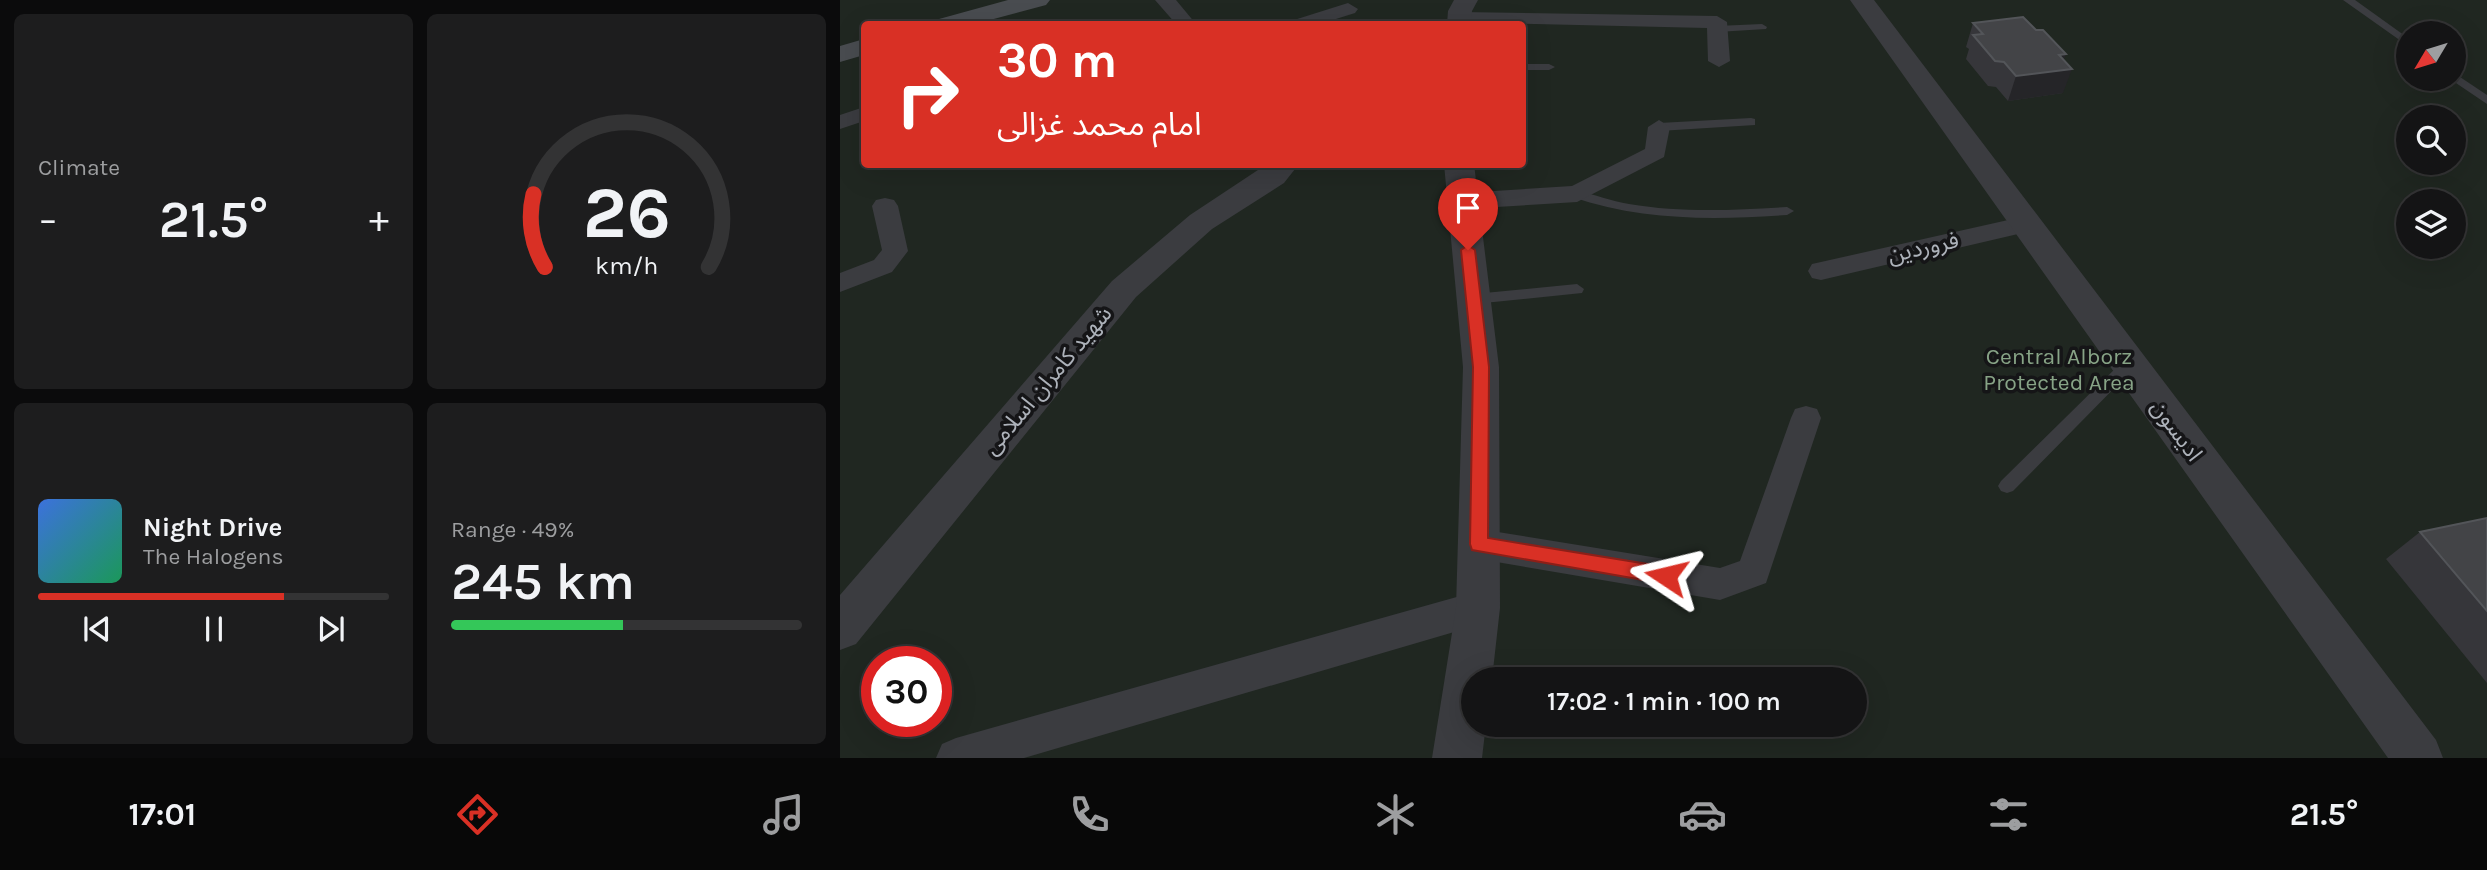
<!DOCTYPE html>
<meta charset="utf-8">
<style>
:root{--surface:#141415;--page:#1d1d1e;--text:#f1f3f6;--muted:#9d9ea0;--line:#333334;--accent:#d93025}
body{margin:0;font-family:Karla,"Noto Sans Arabic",sans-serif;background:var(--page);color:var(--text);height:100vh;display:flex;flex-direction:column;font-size:26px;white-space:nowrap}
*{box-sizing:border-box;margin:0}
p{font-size:23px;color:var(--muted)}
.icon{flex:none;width:38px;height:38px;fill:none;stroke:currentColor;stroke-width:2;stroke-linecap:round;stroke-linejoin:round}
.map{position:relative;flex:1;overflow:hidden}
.panel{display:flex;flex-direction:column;gap:14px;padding:14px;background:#0b0b0c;width:840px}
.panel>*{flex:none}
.top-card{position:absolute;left:21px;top:21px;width:665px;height:147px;border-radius:7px;box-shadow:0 7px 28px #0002,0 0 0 2px var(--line);background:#d93025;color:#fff;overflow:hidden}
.needle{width:46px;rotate:232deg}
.buttons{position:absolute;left:1556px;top:21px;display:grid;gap:14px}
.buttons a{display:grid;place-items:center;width:70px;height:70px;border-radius:50%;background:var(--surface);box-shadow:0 7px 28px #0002,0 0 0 2px var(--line);font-size:35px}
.speed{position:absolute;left:21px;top:646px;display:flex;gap:14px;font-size:35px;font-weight:700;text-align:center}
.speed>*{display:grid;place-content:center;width:91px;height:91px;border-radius:50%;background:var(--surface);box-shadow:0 7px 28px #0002,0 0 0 2px var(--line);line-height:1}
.speed .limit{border:10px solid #d22;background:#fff;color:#111}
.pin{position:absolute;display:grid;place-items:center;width:60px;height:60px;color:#fff;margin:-72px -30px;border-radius:50% 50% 50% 0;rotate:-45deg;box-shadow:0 0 7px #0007}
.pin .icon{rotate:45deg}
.me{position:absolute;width:77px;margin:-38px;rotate:280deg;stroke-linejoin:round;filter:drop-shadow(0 0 5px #0008)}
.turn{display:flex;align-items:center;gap:24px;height:147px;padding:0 21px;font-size:32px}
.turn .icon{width:91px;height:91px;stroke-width:2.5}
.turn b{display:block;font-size:49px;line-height:60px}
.big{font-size:52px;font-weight:600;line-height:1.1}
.panel .widget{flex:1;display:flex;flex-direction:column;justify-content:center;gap:10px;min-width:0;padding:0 24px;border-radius:10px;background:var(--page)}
.panel .dial{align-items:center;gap:0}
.dial svg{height:182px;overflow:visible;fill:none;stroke:var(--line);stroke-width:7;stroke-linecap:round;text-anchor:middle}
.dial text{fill:var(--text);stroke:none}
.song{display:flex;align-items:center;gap:21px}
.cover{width:84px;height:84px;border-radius:10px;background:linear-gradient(135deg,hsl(220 70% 55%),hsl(150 70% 35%))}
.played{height:7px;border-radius:4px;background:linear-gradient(90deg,var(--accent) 70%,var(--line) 70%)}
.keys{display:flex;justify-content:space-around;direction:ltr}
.heat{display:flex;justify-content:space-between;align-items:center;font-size:38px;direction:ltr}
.charge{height:10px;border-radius:5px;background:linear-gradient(90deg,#34c759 49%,var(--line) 0)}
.panel .tiles{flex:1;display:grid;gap:14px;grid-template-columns:repeat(2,1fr)}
.trip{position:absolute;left:621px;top:667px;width:406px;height:70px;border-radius:35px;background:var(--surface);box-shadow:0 7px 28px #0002,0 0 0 2px var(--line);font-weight:600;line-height:70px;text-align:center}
.dock{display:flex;height:112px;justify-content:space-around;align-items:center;background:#080808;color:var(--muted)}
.dock .icon{width:49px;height:49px}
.dock .active{color:var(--accent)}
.dock b{font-size:32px;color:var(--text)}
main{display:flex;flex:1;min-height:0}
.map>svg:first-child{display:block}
.green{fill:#202721;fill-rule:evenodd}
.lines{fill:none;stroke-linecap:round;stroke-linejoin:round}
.service{fill:#3b3c40;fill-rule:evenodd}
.minor{fill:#3b3c40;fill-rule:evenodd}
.tertiary{fill:#3b3c40;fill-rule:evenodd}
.secondary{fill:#494c50;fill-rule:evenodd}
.wall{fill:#36363a}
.shaded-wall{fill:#252528}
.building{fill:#434447;stroke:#535559;stroke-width:2}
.route{fill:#d93025;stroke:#8d1f18;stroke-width:2}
.labels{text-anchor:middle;stroke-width:7;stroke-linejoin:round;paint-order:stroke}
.street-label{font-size:23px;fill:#adb2ba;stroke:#151517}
.park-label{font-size:23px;fill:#87a386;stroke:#151517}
</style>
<main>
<section class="panel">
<div class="tiles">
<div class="widget"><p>Climate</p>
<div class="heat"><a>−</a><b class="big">21.5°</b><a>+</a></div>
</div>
<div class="widget dial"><svg viewBox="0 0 100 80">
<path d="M14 69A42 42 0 1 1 86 69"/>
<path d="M14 69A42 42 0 0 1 9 37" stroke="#d93025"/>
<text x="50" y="56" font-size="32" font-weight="700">26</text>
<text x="50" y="72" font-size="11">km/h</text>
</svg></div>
<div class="widget">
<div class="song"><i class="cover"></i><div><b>Night Drive</b><p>The Halogens</p></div></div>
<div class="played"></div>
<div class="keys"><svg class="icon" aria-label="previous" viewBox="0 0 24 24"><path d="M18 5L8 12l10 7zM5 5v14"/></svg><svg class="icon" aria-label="pause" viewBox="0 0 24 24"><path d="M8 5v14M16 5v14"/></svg><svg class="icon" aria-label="next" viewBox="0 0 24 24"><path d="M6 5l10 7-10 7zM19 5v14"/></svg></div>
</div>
<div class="widget"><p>Range · 49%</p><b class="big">245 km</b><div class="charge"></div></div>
</div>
</section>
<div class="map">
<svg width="1647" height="758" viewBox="0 0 1647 758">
<rect width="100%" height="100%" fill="#1a1a1c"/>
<path class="green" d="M 0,0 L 1647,0 L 1647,758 L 0,758 ZM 24,24 L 682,24 L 682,164 L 24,164 ZM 1568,33 L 1614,33 L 1614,79 L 1568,79 ZM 1568,117 L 1614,117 L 1614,163 L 1568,163 ZM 1568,201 L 1614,201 L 1614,247 L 1568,247 ZM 37,662 L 96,662 L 96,721 L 37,721 ZM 634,679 L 1015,679 L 1015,724 L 634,724 Z"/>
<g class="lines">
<path class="service" d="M 1503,0 L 1515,0 L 1568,38 L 1568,46 Z
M 922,24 L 927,27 L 926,29 L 877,32 L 872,29 L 877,26 Z
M 682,64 L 709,64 L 715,67 L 709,70 L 682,70 Z
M 1614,73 L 1647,95 L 1647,104 L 1610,79 L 1614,79 Z
M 911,118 L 915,119 L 915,125 L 819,131 L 813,127 L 819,123 Z
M 737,190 C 755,195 771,201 789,204 C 842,213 895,210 947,207 L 954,211 L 947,215 C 873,220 803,221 732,197 L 730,194 Z
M 737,284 L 744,289 L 742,293 L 634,304 L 627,299 L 634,294 Z
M 1289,358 L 1297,364 L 1294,368 L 1173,491 L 1167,493 L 1161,491 L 1158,486 L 1161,481 L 1284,360 Z"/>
<path class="minor" d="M 315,0 L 336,0 L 356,24 L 336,24 Z
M 508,3 L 518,9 L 515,13 L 480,24 L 451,24 L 454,20 Z
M 620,12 L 877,16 L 887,22 L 890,61 L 879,67 L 868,61 L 867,28 L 613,22 L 610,18 Z
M 24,107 L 24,121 L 0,129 L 0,115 Z
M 819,120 L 830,127 L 824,157 L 737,202 L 623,209 L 614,207 L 611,201 L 614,195 L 623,193 L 732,186 L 805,149 L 808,127 Z
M 45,198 L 54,200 L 58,206 L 68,251 L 52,272 L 0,292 L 0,273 L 34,260 L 42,250 L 32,206 L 36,200 Z
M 1186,216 L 1195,218 L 1199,224 L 1195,230 L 981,280 L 972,278 L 968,271 L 972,264 L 981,262 Z
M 966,406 L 977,409 L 981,418 L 926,583 L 880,600 L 639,559 L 627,555 L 622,544 L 627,533 L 639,529 L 880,568 L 900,561 L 951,418 L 955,409 Z
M 638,591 L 651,596 L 656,608 L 651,620 L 638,625 L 184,758 L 96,758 L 102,744 L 116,738 Z"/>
<path class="tertiary" d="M 614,0 L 638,0 L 632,11 L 631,24 L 607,24 L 608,11 Z
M 1010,0 L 1034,0 L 1596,740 L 1603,758 L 1548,758 Z
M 427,164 L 459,164 L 444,183 L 372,229 L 296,297 L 16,644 L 0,650 L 0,595 L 272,281 L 350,215 Z
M 604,164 L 634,164 L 659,367 L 660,608 L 652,679 L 634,679 L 634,724 L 646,724 L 642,758 L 592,758 L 616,608 L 623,367 Z"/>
<path class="secondary" d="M 168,0 L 210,0 L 206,5 L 135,24 L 95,24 L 99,19 Z
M 24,39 L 24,55 L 0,62 L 0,46 Z"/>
</g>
<path class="wall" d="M 1133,23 L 1224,60 L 1223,93 L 1168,101 L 1156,87 L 1148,86 L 1126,59 L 1129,49 L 1126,47 Z
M 1647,518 L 1647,683 L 1546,559 L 1580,532 Z"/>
<path class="shaded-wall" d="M 1226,54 L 1220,71 L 1232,69 L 1223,93 L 1168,101 L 1176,76 L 1219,55 Z"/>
<path class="building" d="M 1183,17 L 1196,30 L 1203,30 L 1226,54 L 1219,55 L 1232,69 L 1176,76 L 1164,62 L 1155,61 L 1133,35 L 1143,34 L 1133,23 Z
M 1647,518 L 1647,611 L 1580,532 Z"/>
<path class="route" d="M 628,245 L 635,250 L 649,367 L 648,538 L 826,567 L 833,570 L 836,576 L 833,582 L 826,584 L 632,550 L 630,544 L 633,367 L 621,250 Z"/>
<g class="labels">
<g class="street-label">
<text transform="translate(1083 247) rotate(-13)" y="8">فروردین</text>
<text transform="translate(207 380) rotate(-50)" y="8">شهید کامران اسلامی</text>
<text transform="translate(1337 430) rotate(54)" y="8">ادیسون</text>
</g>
<g class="park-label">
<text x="1219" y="364">Central Alborz<tspan x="1219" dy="26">Protected Area</tspan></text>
</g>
</g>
</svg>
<div class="buttons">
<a><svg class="needle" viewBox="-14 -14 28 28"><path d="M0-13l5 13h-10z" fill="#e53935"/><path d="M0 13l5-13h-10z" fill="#9d9ea0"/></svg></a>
<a><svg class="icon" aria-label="search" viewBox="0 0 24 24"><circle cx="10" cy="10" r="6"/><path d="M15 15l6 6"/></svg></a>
<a><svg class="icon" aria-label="layers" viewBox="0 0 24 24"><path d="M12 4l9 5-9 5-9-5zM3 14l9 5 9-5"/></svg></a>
</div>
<div class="speed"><div class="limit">30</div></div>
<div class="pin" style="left:628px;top:250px;background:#d93025"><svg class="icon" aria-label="arrive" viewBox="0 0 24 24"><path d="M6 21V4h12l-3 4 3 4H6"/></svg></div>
<svg class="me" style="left:826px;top:576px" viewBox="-20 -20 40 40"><path d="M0-17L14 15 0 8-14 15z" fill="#d93025" stroke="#fff" stroke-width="4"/></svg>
<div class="trip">17:02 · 1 min · 100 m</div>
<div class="top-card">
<div class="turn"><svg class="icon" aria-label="right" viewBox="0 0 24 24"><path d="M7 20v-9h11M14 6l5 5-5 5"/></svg><div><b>30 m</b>امام محمد غزالی</div></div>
</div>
</div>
</main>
<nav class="dock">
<b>17:01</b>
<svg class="icon active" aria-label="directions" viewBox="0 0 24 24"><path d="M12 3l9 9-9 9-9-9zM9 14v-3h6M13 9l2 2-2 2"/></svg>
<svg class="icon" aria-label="music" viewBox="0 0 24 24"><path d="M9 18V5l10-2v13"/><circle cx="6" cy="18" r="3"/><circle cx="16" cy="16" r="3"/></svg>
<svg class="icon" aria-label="phone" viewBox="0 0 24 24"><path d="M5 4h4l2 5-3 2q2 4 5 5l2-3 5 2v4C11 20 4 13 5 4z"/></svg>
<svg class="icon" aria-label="climate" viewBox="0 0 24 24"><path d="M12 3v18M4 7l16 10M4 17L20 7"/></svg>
<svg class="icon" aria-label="car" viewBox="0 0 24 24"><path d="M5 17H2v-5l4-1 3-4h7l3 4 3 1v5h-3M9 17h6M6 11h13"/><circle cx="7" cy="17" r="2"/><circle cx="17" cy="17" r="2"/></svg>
<svg class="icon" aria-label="filters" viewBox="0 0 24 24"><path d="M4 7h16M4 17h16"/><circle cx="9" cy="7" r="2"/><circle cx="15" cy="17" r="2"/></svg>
<b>21.5°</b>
</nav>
